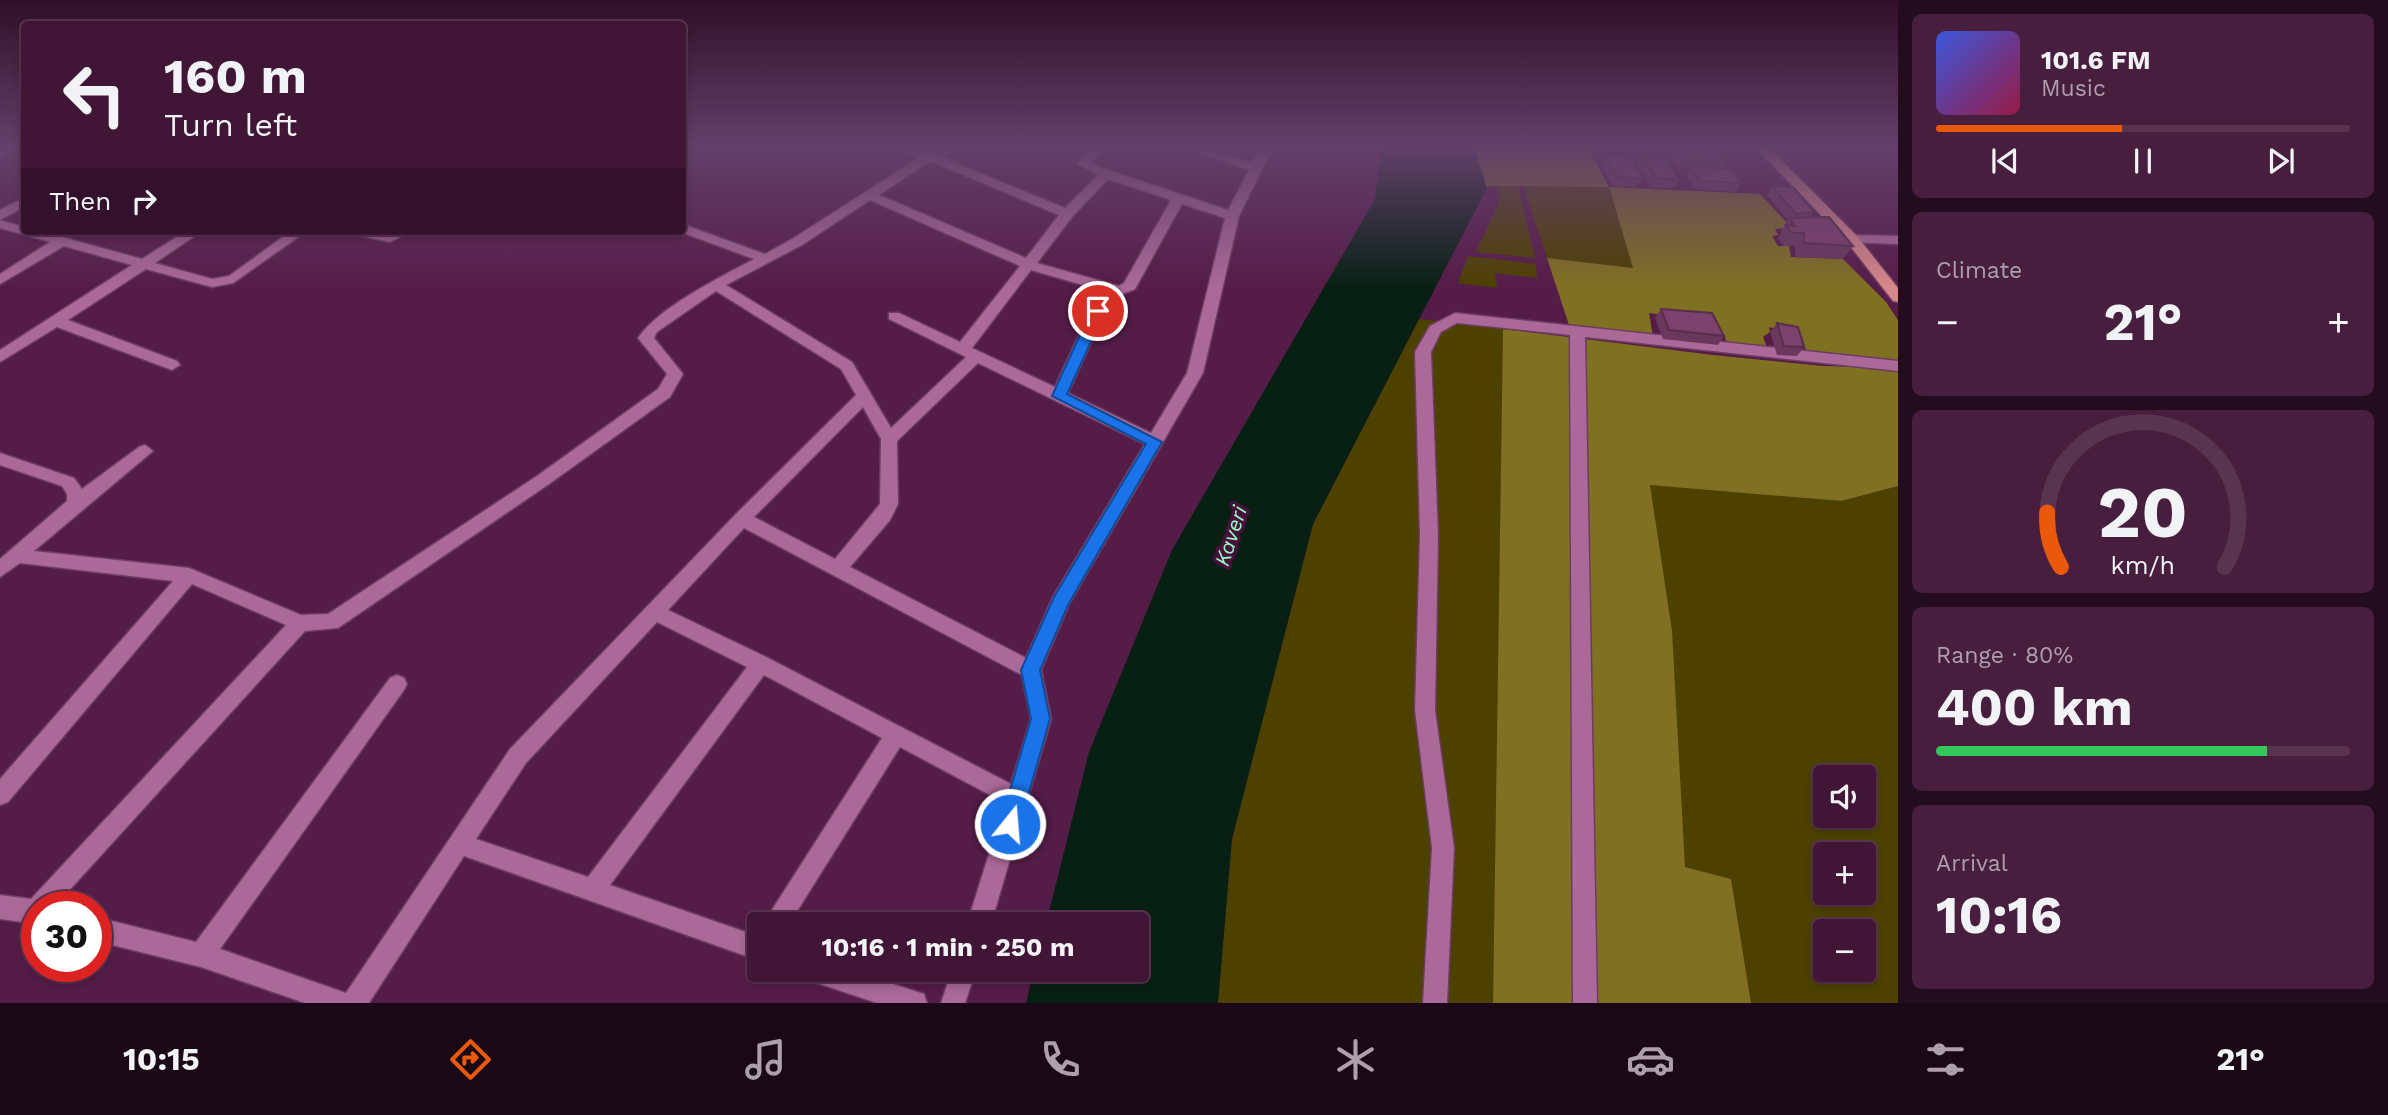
<!DOCTYPE html>
<meta charset="utf-8">
<style>
:root{--surface:#401536;--page:#471e3e;--text:#f1f3f6;--muted:#ae9fad;--line:#593451;--accent:#ea580c}
body{margin:0;font-family:"Work Sans",sans-serif;background:var(--page);color:var(--text);height:100vh;display:flex;flex-direction:column;font-size:26px;white-space:nowrap}
*{box-sizing:border-box;margin:0}
p{font-size:23px;color:var(--muted)}
.icon{flex:none;width:38px;height:38px;fill:none;stroke:currentColor;stroke-width:2;stroke-linecap:round;stroke-linejoin:round}
.map{position:relative;flex:1;overflow:hidden}
.sheet{display:flex;flex-direction:column;gap:14px;padding:14px;background:#230c1e;width:490px}
.sheet>*{flex:none}
.guide{position:absolute;left:21px;top:21px;width:665px;height:214px;border-radius:7px;box-shadow:0 4px 10px #0003,0 0 0 2px var(--line);background:#401536;color:var(--text);overflow:hidden}
.controls{position:absolute;left:1813px;top:765px;display:grid;gap:14px}
.controls a{display:grid;place-items:center;width:63px;height:63px;border-radius:7px;background:var(--surface);box-shadow:0 4px 10px #0003,0 0 0 2px var(--line);font-size:35px}
.speed{position:absolute;left:21px;top:891px;display:flex;gap:14px;font-size:35px;font-weight:700;text-align:center}
.speed>*{display:grid;place-content:center;width:91px;height:91px;border-radius:50%;background:var(--surface);box-shadow:0 4px 10px #0003,0 0 0 2px var(--line);line-height:1}
.speed .limit{border:10px solid #d22;background:#fff;color:#111}
.pin{position:absolute;display:grid;place-items:center;width:60px;height:60px;color:#fff;margin:-30px;border:4px solid #fff;border-radius:50%;box-shadow:0 2px 7px #0007}
.me{position:absolute;width:77px;margin:-38px;rotate:17deg;stroke-linejoin:round;filter:drop-shadow(0 0 5px #0008)}
.turn{display:flex;align-items:center;gap:24px;height:147px;padding:0 28px;font-size:32px}
.turn .icon{width:91px;height:91px;stroke-width:2.5}
.turn b{display:block;font-size:49px;line-height:60px}
.then{display:flex;align-items:center;height:66px;padding:0 28px;background:#0003;gap:14px;font-size:26px}
.big{font-size:52px;font-weight:700;line-height:1.1}
.sheet .card{flex:1;display:flex;flex-direction:column;justify-content:center;gap:10px;min-width:0;padding:0 24px;border-radius:10px;background:var(--page)}
.sheet .dial{align-items:center;gap:0}
.dial svg{height:182px;overflow:visible;fill:none;stroke:var(--line);stroke-width:7;stroke-linecap:round;text-anchor:middle}
.dial text{fill:var(--text);stroke:none}
.song{display:flex;align-items:center;gap:21px}
.cover{width:84px;height:84px;border-radius:10px;background:linear-gradient(135deg,hsl(230 70% 55%),hsl(340 70% 35%))}
.played{height:7px;border-radius:4px;background:linear-gradient(90deg,var(--accent) 45%,var(--line) 45%)}
.keys{display:flex;justify-content:space-around;direction:ltr}
.heat{display:flex;justify-content:space-between;align-items:center;font-size:38px;direction:ltr}
.charge{height:10px;border-radius:5px;background:linear-gradient(90deg,#34c759 80%,var(--line) 0)}
.trip{position:absolute;left:747px;top:912px;width:402px;height:70px;border-radius:7px;background:var(--surface);box-shadow:0 4px 10px #0003,0 0 0 2px var(--line);font-weight:700;line-height:70px;text-align:center}
.menu{display:flex;height:112px;justify-content:space-around;align-items:center;background:#1a0816;color:var(--muted)}
.menu .icon{width:49px;height:49px}
.menu .active{color:var(--accent)}
.menu b{font-size:32px;color:var(--text)}
main{display:flex;flex:1;min-height:0}
.map>svg:first-child{display:block}
.green{fill:#4d4100;fill-rule:evenodd}
.forest{fill:#807021}
.water{fill:#072013}
.lines{fill:none;stroke-linecap:round;stroke-linejoin:round}
.minor-casing{stroke:#6e3b62;stroke-width:3}
.major-casing{stroke:#6e3b62;stroke-width:3}
.minor{fill:#aa6998;fill-rule:evenodd}
.major{fill:#d6878a;fill-rule:evenodd}
.wall{fill:#6b385d}
.building{fill:#7c416c;stroke:#572e4c;stroke-width:2}
.route{fill:#1a73e8;stroke:#114b97;stroke-width:2}
.labels{text-anchor:middle;stroke-width:7;stroke-linejoin:round;paint-order:stroke}
.water-label{font-size:21px;font-style:italic;fill:#93fdc2;stroke:#4a103d}
</style>
<main>
<div class="map">
<svg width="1898" height="1003" viewBox="0 0 1898 1003">
<rect width="100%" height="100%" fill="#561c48"/>
<path class="green" d="M 1497,186 L 1518,186 L 1535,258 L 1476,252 L 1500,200 Z
M 1523,186 L 1609,187 L 1633,268 L 1547,258 Z
M 1468,256 L 1536,264 L 1537,278 L 1495,273 L 1497,288 L 1458,283 Z
M 1419,319 L 1503,329 L 1493,1003 L 1218,1003 L 1232,839 L 1313,524 Z
M 1650,484 L 1841,501 L 1898,486 L 1898,1003 L 1751,1003 L 1731,879 L 1685,867 ZM 1825,777 L 1864,777 L 1864,816 L 1825,816 ZM 1825,854 L 1864,854 L 1864,892 L 1825,892 ZM 1825,931 L 1864,931 L 1864,970 L 1825,970 Z"/>
<path class="forest" d="M 1474,147 L 1588,147 L 1609,187 L 1760,194 L 1791,227 L 1775,229 L 1778,235 L 1772,236 L 1778,246 L 1789,246 L 1791,257 L 1843,259 L 1886,302 L 1898,320 L 1898,363 L 1807,354 L 1802,337 L 1769,327 L 1770,332 L 1763,337 L 1768,350 L 1728,344 L 1717,322 L 1649,313 L 1653,337 L 1569,325 L 1547,258 L 1633,268 L 1609,187 L 1486,186 Z
M 1503,329 L 1713,355 L 1823,366 L 1898,368 L 1898,486 L 1841,501 L 1650,485 L 1672,631 L 1685,867 L 1731,879 L 1751,1003 L 1493,1003 Z"/>
<path class="water" d="M 1382,147 L 1474,147 L 1487,188 L 1313,524 L 1232,839 L 1218,1003 L 1026,1003 L 1034,970 L 1138,970 L 1138,924 L 1046,924 L 1089,752 L 1172,550 L 1375,199 Z"/>
<g class="lines">
<defs>
<path id="minor" d="M 4,147 L 20,147 L 0,159 L 0,150 Z
M 895,147 L 914,147 L 928,153 L 941,147 L 959,147 L 940,157 L 1065,208 L 1098,175 L 1078,164 L 1091,147 L 1104,147 L 1091,163 L 1096,166 L 1228,210 L 1249,170 L 1183,147 L 1203,147 L 1252,163 L 1261,147 L 1273,147 L 1239,216 L 1203,373 L 1069,604 L 1041,670 L 1051,719 L 991,924 L 967,924 L 1005,803 L 900,747 L 789,924 L 763,924 L 882,738 L 764,675 L 610,885 L 760,937 L 760,961 L 464,856 L 369,1003 L 305,1003 L 201,967 L 96,941 L 96,917 L 196,942 L 390,678 L 397,675 L 404,678 L 407,684 L 404,690 L 220,949 L 346,993 L 510,749 L 736,514 L 856,395 L 841,369 L 716,291 L 657,332 L 654,338 L 683,374 L 670,397 L 549,484 L 338,628 L 305,631 L 55,906 L 37,906 L 37,924 L 0,919 L 0,895 L 31,899 L 286,625 L 192,584 L 8,802 L 0,805 L 0,779 L 173,581 L 20,563 L 0,577 L 0,559 L 67,501 L 67,494 L 62,486 L 0,465 L 0,453 L 74,478 L 82,489 L 139,447 L 145,445 L 153,451 L 34,551 L 189,568 L 301,615 L 328,614 L 537,476 L 658,389 L 667,374 L 638,338 C 659,307 721,277 754,259 L 678,231 L 682,231 L 682,224 L 765,254 L 792,239 L 919,158 ZM 930,161 L 1059,215 L 1026,258 L 879,195 ZM 1108,179 L 1171,200 L 1124,283 L 1119,286 L 1037,263 L 1072,217 ZM 870,200 L 1020,266 L 960,342 L 899,313 L 889,313 L 889,319 L 966,357 L 891,428 L 852,362 L 726,285 L 802,245 ZM 1182,204 L 1225,218 L 1187,373 L 1151,433 L 1068,393 L 1113,294 L 1120,295 L 1135,289 ZM 1031,270 L 1100,290 L 1055,387 L 972,348 ZM 978,363 L 1145,444 L 1053,597 L 1026,658 L 850,567 L 890,520 L 898,504 L 897,441 ZM 863,407 L 881,439 L 880,504 L 835,559 L 754,517 ZM 744,528 L 1022,675 L 1031,719 L 1011,784 L 768,658 L 668,610 ZM 657,622 L 747,667 L 588,877 L 476,839 L 526,763 Z
M 24,198 L 24,207 L 0,220 L 0,210 Z
M 0,220 L 24,227 L 24,231 L 40,231 L 142,259 L 186,231 L 202,231 L 155,263 L 212,279 L 229,276 L 291,231 L 307,231 L 233,283 L 212,287 L 146,269 L 68,320 L 177,361 L 180,365 L 172,370 L 57,327 L 0,362 L 0,350 L 132,265 L 64,246 L 0,284 L 0,274 L 50,242 L 0,228 Z
M 350,231 L 388,234 L 412,231 L 390,242 L 352,234 Z
M 1852,235 L 1898,236 L 1898,244 L 1847,242 L 1847,236 Z
M 1455,313 L 1898,361 L 1898,371 L 1585,337 L 1597,1003 L 1573,1003 L 1570,335 L 1457,323 L 1441,332 L 1431,352 L 1438,535 L 1435,710 L 1454,848 L 1447,1003 L 1423,1003 L 1432,848 L 1415,710 L 1420,535 L 1415,352 L 1430,326 Z
M 802,970 L 850,970 L 924,994 L 927,1003 L 877,1003 L 805,979 Z
M 952,970 L 976,970 L 965,1003 L 941,1003 Z"/>
<path id="major" d="M 1755,147 L 1768,147 L 1857,236 L 1898,288 L 1898,302 L 1893,301 L 1847,242 Z"/>
</defs>
<use href="#minor" class="minor-casing"/>
<use href="#major" class="major-casing"/>
<use href="#minor" class="minor"/>
<use href="#major" class="major"/>
</g>
<path class="wall" d="M 1671,147 L 1715,147 L 1715,148 L 1725,161 L 1721,169 L 1741,183 L 1736,192 L 1695,189 L 1686,176 L 1690,168 L 1678,167 L 1671,154 L 1674,148 Z
M 1606,156 L 1642,178 L 1637,187 L 1613,186 L 1602,165 Z
M 1643,157 L 1679,180 L 1674,188 L 1651,187 L 1638,166 Z
M 1773,187 L 1814,212 L 1810,217 L 1853,246 L 1843,259 L 1795,257 L 1795,246 L 1783,246 L 1778,238 L 1782,232 L 1781,231 L 1788,220 L 1767,195 Z
M 1661,309 L 1724,336 L 1718,345 L 1663,339 L 1655,318 Z
M 1777,323 L 1804,347 L 1797,356 L 1777,355 L 1770,332 Z"/>
<path class="building" d="M 1676,147 L 1716,148 L 1725,161 L 1683,159 Z
M 1606,156 L 1630,158 L 1642,178 L 1617,177 Z
M 1643,157 L 1666,159 L 1679,180 L 1656,178 Z
M 1691,167 L 1731,169 L 1741,183 L 1700,181 Z
M 1773,187 L 1793,187 L 1814,212 L 1796,214 Z
M 1829,217 L 1853,246 L 1804,243 L 1804,233 L 1792,233 L 1786,225 L 1795,226 L 1789,218 Z
M 1661,309 L 1712,313 L 1724,336 L 1669,330 Z
M 1777,323 L 1798,327 L 1804,347 L 1784,346 Z"/>
<linearGradient id="sky" x2="0" y2="1"><stop stop-color="#2f0f28"/><stop offset="0.51" stop-color="#62406a"/><stop offset="1" stop-color="#62406a" stop-opacity="0"/></linearGradient>
<rect width="1898" height="288" fill="url(#sky)"/>
<path class="route" d="M 1098,307 L 1105,311 L 1067,394 L 1162,442 L 1068,605 L 1040,670 L 1050,719 L 1020,824 L 1017,831 L 1010,833 L 1003,831 L 1000,824 L 1031,719 L 1021,670 L 1054,597 L 1146,444 L 1052,396 L 1091,311 Z"/>
<g class="labels">
<g class="water-label">
<text transform="translate(1231 536) rotate(-72)" y="7">Kaveri</text>
</g>
</g>
</svg>
<div class="controls">
<a><svg class="icon" aria-label="sound" viewBox="0 0 24 24"><path d="M4 9h4l5-4v14l-5-4H4zM17 9q2 3 0 6"/></svg></a>
<a>+</a>
<a>−</a>
</div>
<div class="speed"><div class="limit">30</div></div>
<div class="pin" style="left:1098px;top:311px;background:#d93025"><svg class="icon" aria-label="arrive" viewBox="0 0 24 24"><path d="M6 21V4h12l-3 4 3 4H6"/></svg></div>
<svg class="me" style="left:1010px;top:824px" viewBox="-20 -20 40 40"><circle r="17" fill="#1a73e8" stroke="#fff" stroke-width="3"/><path d="M0-11L8 9 0 5-8 9z" fill="#fff"/></svg>
<div class="trip">10:16 · 1 min · 250 m</div>
<div class="guide">
<div class="turn"><svg class="icon" aria-label="left" viewBox="0 0 24 24"><path d="M17 20v-9H6M10 6l-5 5 5 5"/></svg><div><b>160 m</b>Turn left</div></div>
<div class="then">Then<svg class="icon" aria-label="right" viewBox="0 0 24 24"><path d="M7 20v-9h11M14 6l5 5-5 5"/></svg></div>
</div>
</div>
<section class="sheet">
<div class="card">
<div class="song"><i class="cover"></i><div><b>101.6 FM</b><p>Music</p></div></div>
<div class="played"></div>
<div class="keys"><svg class="icon" aria-label="previous" viewBox="0 0 24 24"><path d="M18 5L8 12l10 7zM5 5v14"/></svg><svg class="icon" aria-label="pause" viewBox="0 0 24 24"><path d="M8 5v14M16 5v14"/></svg><svg class="icon" aria-label="next" viewBox="0 0 24 24"><path d="M6 5l10 7-10 7zM19 5v14"/></svg></div>
</div>
<div class="card"><p>Climate</p>
<div class="heat"><a>−</a><b class="big">21°</b><a>+</a></div>
</div>
<div class="card dial"><svg viewBox="0 0 100 80">
<path d="M14 69A42 42 0 1 1 86 69"/>
<path d="M14 69A42 42 0 0 1 8 45" stroke="#ea580c"/>
<text x="50" y="56" font-size="32" font-weight="700">20</text>
<text x="50" y="72" font-size="11">km/h</text>
</svg></div>
<div class="card"><p>Range · 80%</p><b class="big">400 km</b><div class="charge"></div></div>
<div class="card"><p>Arrival</p><b class="big">10:16</b></div>
</section>
</main>
<nav class="menu">
<b>10:15</b>
<svg class="icon active" aria-label="directions" viewBox="0 0 24 24"><path d="M12 3l9 9-9 9-9-9zM9 14v-3h6M13 9l2 2-2 2"/></svg>
<svg class="icon" aria-label="music" viewBox="0 0 24 24"><path d="M9 18V5l10-2v13"/><circle cx="6" cy="18" r="3"/><circle cx="16" cy="16" r="3"/></svg>
<svg class="icon" aria-label="phone" viewBox="0 0 24 24"><path d="M5 4h4l2 5-3 2q2 4 5 5l2-3 5 2v4C11 20 4 13 5 4z"/></svg>
<svg class="icon" aria-label="climate" viewBox="0 0 24 24"><path d="M12 3v18M4 7l16 10M4 17L20 7"/></svg>
<svg class="icon" aria-label="car" viewBox="0 0 24 24"><path d="M5 17H2v-5l4-1 3-4h7l3 4 3 1v5h-3M9 17h6M6 11h13"/><circle cx="7" cy="17" r="2"/><circle cx="17" cy="17" r="2"/></svg>
<svg class="icon" aria-label="filters" viewBox="0 0 24 24"><path d="M4 7h16M4 17h16"/><circle cx="9" cy="7" r="2"/><circle cx="15" cy="17" r="2"/></svg>
<b>21°</b>
</nav>
